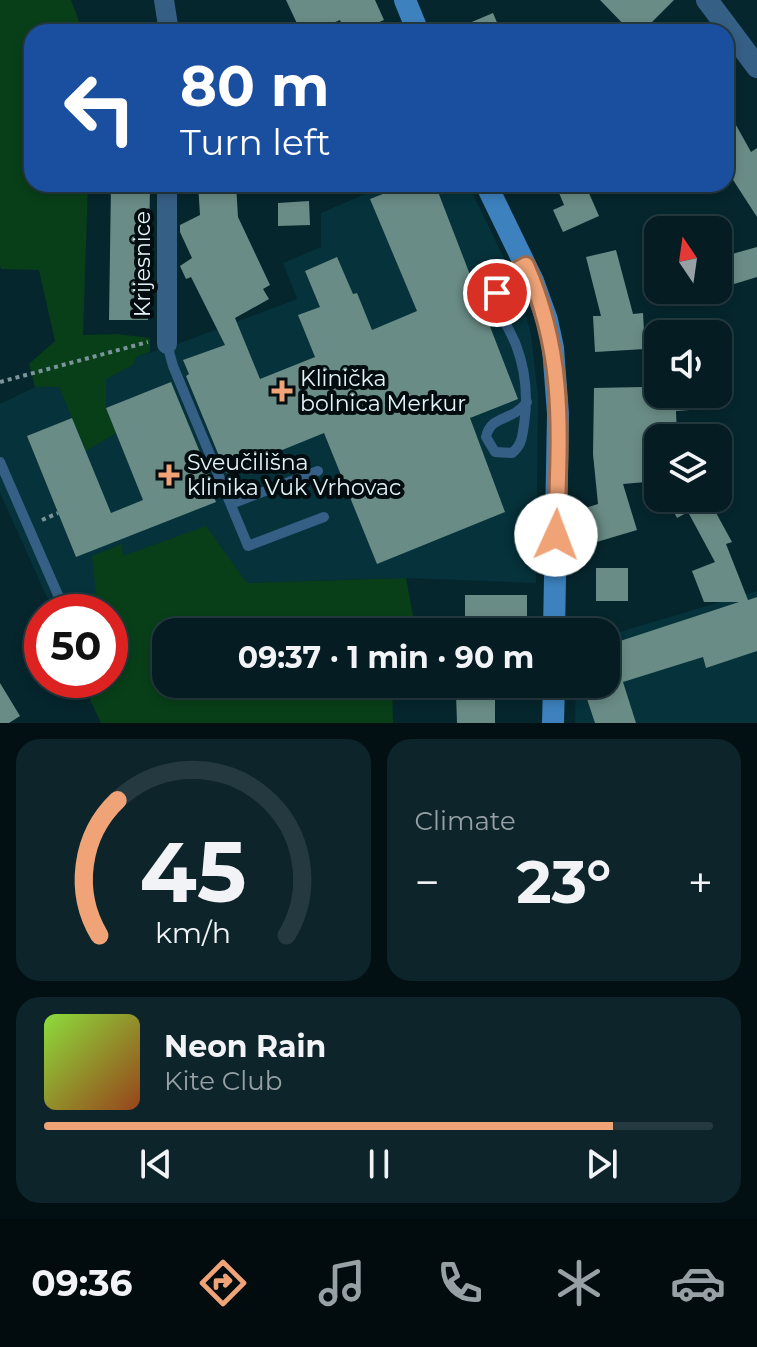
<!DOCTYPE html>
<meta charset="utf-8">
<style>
:root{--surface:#041c22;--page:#0d252a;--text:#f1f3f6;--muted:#97a1a5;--line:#253a40;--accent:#efa377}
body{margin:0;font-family:Montserrat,sans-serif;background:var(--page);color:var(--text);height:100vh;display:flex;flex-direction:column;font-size:30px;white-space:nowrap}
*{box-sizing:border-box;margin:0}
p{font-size:26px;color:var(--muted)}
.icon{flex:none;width:44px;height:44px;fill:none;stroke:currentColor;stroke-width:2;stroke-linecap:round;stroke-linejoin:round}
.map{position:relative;height:723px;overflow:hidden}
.side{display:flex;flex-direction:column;gap:16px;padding:16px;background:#020f13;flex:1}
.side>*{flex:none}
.hud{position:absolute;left:24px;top:24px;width:710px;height:168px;border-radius:24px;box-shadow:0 4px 12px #0003,0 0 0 2px var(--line);background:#1a4fa0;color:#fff;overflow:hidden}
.needle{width:52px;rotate:347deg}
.buttons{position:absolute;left:644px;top:216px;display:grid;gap:16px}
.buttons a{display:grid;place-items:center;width:88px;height:88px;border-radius:16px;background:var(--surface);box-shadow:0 4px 12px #0003,0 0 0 2px var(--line);font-size:40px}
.speed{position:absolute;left:24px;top:594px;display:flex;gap:16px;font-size:40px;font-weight:700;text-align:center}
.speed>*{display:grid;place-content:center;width:104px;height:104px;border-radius:50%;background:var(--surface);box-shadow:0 4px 12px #0003,0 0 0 2px var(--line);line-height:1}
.speed .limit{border:12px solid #d22;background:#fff;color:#111}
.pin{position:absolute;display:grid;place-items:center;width:68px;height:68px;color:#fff;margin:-34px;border:4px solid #fff;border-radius:50%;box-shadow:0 2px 8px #0007}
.me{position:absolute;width:88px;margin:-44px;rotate:2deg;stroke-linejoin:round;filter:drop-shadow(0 0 6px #0008)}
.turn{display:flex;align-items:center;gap:28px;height:168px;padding:0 24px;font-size:36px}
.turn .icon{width:104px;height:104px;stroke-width:2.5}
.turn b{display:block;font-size:56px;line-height:68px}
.big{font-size:60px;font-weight:700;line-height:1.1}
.side .card{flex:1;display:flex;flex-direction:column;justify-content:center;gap:12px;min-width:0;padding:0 28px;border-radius:24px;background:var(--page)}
.side .dial{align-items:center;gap:0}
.dial svg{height:208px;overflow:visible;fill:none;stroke:var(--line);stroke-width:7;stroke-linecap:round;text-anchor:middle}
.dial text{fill:var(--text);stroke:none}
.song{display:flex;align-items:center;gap:24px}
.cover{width:96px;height:96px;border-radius:12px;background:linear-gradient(135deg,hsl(90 70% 55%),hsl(20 70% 35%))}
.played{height:8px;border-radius:4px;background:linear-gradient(90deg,var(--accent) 85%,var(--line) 85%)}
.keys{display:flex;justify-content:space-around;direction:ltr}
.heat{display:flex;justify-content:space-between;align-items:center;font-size:44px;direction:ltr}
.side .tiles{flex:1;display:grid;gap:16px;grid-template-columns:1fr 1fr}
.card:last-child{grid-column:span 2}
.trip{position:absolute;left:152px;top:618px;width:468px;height:80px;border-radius:24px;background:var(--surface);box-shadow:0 4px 12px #0003,0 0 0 2px var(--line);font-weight:700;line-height:80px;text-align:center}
.tabs{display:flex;height:128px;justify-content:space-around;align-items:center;background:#020b0e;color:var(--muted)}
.tabs .icon{width:56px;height:56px}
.tabs .current{color:var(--accent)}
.tabs b{font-size:36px;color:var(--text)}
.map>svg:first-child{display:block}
.built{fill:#05323b}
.green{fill:#083f19}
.building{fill:#6a8c86}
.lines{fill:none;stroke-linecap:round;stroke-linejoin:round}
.path{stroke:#7b949a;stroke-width:4;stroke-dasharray:4 4;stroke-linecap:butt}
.service{stroke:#365f85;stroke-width:10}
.minor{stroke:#365f85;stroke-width:20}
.tertiary{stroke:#365f85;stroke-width:22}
.secondary{stroke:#3d82be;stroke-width:22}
.route-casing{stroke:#9b6a4d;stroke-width:20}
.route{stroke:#efa377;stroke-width:14}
.poi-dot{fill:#efa377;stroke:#030d10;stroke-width:3}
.labels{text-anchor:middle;stroke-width:8;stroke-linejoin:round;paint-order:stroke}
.street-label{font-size:22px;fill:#e2f4f9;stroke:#030d10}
.poi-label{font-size:22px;fill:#e2f4f9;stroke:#030d10;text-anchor:start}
</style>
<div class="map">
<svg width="757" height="723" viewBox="0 0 757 723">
<rect width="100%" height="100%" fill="#05262d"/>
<path class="built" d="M 388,184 L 468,184 L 517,285 L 531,334 L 538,396 L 536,583 L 406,578 L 247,583 L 50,604 L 0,493 L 0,404 L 35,387 L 175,345 L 297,299 L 283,263 L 321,247 L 321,213 Z
M 757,591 L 757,723 L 575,723 L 576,684 L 606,684 L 606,636 Z"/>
<path class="green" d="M 0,0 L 71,0 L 83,32 L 32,32 L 32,184 L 88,184 L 83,335 L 117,334 L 150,338 L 150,352 L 136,357 L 133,365 L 106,379 L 106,408 L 116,433 L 86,451 L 59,387 L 35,387 L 29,364 L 55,341 L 39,270 L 1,269 L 0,265 Z
M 206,526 L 247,583 L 406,578 L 416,632 L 166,632 L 166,684 L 392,684 L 393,723 L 101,723 L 81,680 L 110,680 L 110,612 L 53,612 L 50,604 L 96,593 L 92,556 L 122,544 L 123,556 Z"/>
<path class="building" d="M 286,0 L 375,0 L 384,20 L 356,32 L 345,32 L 340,20 L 312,32 L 301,32 Z
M 600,0 L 674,0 L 642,32 L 631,32 Z
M 493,13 L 501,32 L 448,32 Z
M 726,107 L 751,152 L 757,148 L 757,217 L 726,169 Z
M 111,184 L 150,184 L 148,320 L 109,320 Z
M 198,184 L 236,184 L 238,217 L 270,285 L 263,289 L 269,299 L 235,318 L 260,379 L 315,357 L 298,315 L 320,307 L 305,271 L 337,257 L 353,294 L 357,293 L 372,330 L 417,311 L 370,199 L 408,184 L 435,184 L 518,399 L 470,418 L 505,512 L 377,564 L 324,433 L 226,473 L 186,376 L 189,374 L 183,360 L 225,345 L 191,277 L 186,279 L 180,266 L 192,258 L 180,232 L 180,225 L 200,215 Z
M 567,184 L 585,184 L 599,216 L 563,232 L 553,210 L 564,205 L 557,188 Z
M 309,201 L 310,225 L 278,226 L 278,203 Z
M 757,247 L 757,277 L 718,289 L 718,258 Z
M 616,250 L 633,314 L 643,313 L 645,349 L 595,352 L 593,316 L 601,316 L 586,257 Z
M 171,382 L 211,479 L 207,481 L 216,502 L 76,557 L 27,436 L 72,418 L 111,513 L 143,500 L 106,408 Z
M 643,387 L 643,394 L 689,394 L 690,410 L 676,411 L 677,438 L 658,438 L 658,447 L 643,448 L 646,482 L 623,484 L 637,530 L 590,544 L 579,510 L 598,504 L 593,454 L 594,388 Z
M 667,498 L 712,498 L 709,500 L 732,542 L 726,544 L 748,600 L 757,597 L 757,651 L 706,668 L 703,657 L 623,682 L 636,723 L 595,723 L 582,684 L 606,684 L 606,641 L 610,640 L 611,644 L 739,602 L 704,602 L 692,571 L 715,562 L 688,512 L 677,518 Z
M 596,568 L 628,568 L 628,601 L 596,601 Z
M 465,595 L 527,595 L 527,632 L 492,632 L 492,625 L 465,626 Z
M 0,683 L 20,716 L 9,723 L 0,723 Z
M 456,694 L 495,694 L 495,723 L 457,723 Z"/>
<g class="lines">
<path class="path" d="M 0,382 L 148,342
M 42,520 L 58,513"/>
<path class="service" d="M 526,265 L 506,276 L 497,293 C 497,313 509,327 516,345 C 526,371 528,398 524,425 C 522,437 522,445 512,453 L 495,452 L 486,437 C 491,414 511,423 527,402
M 167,344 L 173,366 L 248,546 L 324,517
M 0,462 L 58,595
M 231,504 L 318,471"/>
<path class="minor" d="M 164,0 L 169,32
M 167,344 L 167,184"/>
<path class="tertiary" d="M 707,0 L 757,67"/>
<path class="secondary" d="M 405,0 L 418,32
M 486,184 L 533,281 L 547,320 L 553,348 L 558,414 L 554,632
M 553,723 L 554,684"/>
</g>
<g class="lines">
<defs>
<path id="route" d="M 497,293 L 506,276 L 526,265 C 567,359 559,436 556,535"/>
</defs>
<use href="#route" class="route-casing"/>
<use href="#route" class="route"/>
</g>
<g class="poi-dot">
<path d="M278 379h8v8h8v8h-8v8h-8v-8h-8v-8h8z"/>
<path d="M165 463h8v8h8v8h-8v8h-8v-8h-8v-8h8z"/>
</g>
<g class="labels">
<g class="street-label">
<text transform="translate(142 264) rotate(-90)" y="8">Krijesnice</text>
</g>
<g class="poi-label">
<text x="300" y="386">Klinička<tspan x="300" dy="25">bolnica Merkur</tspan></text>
<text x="187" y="470">Sveučilišna<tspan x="187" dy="25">klinika Vuk Vrhovac</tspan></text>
</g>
</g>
</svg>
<div class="buttons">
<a><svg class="needle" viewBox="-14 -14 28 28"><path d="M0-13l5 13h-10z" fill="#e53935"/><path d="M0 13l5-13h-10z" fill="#97a1a5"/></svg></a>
<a><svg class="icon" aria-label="sound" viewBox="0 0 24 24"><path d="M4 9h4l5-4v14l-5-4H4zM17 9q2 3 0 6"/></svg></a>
<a><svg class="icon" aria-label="layers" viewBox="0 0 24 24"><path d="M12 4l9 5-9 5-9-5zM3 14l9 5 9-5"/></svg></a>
</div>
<div class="speed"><div class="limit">50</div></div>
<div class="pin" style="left:497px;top:293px;background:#d93025"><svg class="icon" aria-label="arrive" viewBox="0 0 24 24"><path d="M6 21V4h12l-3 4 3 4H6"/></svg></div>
<svg class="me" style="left:556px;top:535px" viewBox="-20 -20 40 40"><circle r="19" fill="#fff"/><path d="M0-13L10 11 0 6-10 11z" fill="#efa377"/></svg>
<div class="trip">09:37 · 1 min · 90 m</div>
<div class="hud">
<div class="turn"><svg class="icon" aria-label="left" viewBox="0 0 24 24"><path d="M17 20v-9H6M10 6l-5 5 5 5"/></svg><div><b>80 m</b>Turn left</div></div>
</div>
</div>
<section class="side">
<div class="tiles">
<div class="card dial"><svg viewBox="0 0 100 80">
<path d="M14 69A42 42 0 1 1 86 69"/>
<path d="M14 69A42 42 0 0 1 21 17" stroke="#efa377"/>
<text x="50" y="56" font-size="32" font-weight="700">45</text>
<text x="50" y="72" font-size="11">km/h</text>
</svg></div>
<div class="card"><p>Climate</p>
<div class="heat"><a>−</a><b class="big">23°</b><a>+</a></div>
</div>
<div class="card">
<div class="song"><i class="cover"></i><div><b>Neon Rain</b><p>Kite Club</p></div></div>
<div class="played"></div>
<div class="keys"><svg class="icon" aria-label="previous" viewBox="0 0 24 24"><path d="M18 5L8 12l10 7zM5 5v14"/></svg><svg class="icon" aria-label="pause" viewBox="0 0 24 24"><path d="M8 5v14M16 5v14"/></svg><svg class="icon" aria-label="next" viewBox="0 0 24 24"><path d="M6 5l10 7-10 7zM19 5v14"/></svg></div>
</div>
</div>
</section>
<nav class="tabs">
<b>09:36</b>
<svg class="icon current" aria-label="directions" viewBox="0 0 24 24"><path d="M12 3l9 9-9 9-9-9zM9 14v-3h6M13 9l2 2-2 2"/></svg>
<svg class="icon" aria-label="music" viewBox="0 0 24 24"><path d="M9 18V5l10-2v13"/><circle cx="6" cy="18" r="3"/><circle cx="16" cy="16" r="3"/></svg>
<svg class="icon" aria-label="phone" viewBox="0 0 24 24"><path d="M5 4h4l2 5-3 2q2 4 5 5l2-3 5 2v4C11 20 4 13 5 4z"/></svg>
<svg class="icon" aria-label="climate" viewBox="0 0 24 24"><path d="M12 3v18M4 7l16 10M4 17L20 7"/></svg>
<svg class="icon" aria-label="car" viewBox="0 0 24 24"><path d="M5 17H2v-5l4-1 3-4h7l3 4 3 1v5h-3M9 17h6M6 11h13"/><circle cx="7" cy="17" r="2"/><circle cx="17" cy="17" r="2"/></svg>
</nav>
